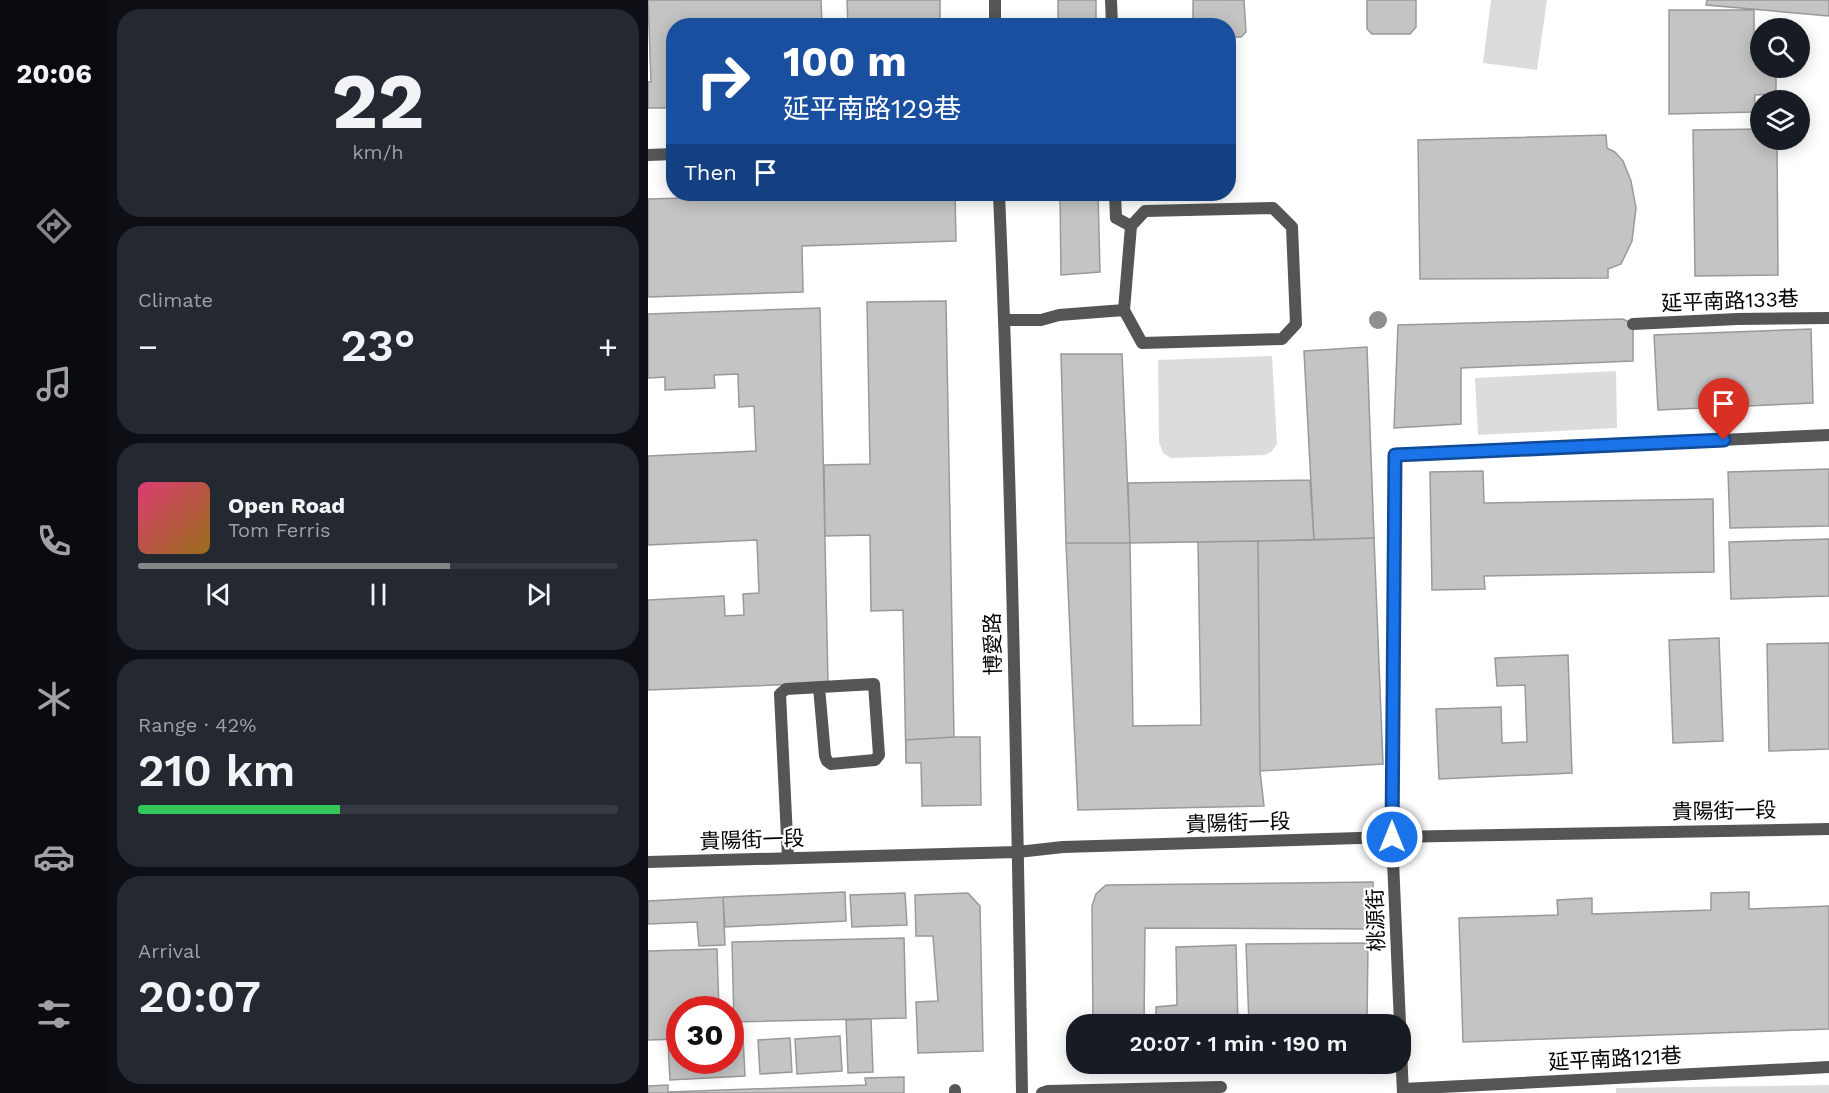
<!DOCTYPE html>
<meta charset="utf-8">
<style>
:root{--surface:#171b24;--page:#242831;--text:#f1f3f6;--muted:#9ea1a6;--line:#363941;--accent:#858687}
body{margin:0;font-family:"Work Sans","Noto Sans TC",sans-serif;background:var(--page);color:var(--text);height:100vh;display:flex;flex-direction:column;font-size:22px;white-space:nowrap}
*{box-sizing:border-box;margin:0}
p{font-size:20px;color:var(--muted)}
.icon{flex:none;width:33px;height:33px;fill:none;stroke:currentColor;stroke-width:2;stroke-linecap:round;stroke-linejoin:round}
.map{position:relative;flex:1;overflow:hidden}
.side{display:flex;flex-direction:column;gap:9px;padding:9px;background:#0d0f14;width:540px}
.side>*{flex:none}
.banner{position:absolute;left:18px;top:18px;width:570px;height:183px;border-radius:24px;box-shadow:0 3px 15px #0003;background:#1a4fa0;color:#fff;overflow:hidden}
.fabs{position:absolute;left:1102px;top:18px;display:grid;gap:12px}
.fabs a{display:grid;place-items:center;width:60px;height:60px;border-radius:50%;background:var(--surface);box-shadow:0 3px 15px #0003;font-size:30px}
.speed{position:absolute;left:18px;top:996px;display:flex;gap:12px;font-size:30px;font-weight:700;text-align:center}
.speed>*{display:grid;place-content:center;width:78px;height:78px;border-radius:50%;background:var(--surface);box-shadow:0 3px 15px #0003;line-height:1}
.speed .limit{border:9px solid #d22;background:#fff;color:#111}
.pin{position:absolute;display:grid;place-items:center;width:51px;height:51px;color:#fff;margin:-62px -26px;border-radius:50% 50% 50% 0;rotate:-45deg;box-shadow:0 0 6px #0007}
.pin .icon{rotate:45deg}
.me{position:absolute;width:66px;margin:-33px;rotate:0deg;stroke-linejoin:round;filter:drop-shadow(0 0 4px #0008)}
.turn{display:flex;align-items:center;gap:21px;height:126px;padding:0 18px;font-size:27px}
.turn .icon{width:78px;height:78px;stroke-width:2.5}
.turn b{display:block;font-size:42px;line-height:51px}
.then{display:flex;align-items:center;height:57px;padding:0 18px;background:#0003;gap:12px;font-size:22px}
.big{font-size:45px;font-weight:600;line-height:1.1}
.side .widget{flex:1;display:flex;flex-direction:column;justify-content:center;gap:9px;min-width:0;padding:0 21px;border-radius:24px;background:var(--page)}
.side .dial{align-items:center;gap:0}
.dial b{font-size:78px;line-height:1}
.song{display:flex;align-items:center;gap:18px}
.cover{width:72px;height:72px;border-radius:9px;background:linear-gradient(135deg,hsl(340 70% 55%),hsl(40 70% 35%))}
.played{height:6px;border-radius:3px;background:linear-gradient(90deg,var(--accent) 65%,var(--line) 65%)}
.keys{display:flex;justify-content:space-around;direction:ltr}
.heat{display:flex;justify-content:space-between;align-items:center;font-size:33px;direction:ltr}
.charge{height:9px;border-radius:4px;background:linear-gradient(90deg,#34c759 42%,var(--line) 0)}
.trip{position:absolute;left:418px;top:1014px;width:345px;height:60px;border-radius:24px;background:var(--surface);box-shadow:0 3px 15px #0003;font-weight:600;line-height:60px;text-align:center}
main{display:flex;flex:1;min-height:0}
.menu{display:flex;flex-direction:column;width:108px;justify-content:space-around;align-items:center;background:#090b0e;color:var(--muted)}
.menu .icon{width:42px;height:42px}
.menu .current{color:var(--accent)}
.menu b{font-size:27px;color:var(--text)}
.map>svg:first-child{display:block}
.green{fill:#dcdcdc}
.building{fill:#c4c4c4;stroke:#999;stroke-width:1.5}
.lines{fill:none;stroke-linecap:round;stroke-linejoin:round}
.service{stroke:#555;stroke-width:12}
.minor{stroke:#555;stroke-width:12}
.tertiary{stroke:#555;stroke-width:12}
.tree{fill:#8f8f8f}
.route-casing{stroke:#114b97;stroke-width:15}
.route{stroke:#1a73e8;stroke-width:10}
.labels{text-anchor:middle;stroke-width:4.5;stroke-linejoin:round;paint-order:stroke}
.street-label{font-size:21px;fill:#000;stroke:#fff}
</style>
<main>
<nav class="menu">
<b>20:06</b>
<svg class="icon current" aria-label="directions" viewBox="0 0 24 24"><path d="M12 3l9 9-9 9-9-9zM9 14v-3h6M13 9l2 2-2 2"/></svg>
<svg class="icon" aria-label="music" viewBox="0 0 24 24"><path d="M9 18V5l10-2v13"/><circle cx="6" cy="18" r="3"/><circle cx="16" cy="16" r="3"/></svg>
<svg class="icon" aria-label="phone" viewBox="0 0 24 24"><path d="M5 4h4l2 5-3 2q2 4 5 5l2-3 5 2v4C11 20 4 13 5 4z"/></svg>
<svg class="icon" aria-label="climate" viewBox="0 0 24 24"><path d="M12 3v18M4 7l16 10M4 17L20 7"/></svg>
<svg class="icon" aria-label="car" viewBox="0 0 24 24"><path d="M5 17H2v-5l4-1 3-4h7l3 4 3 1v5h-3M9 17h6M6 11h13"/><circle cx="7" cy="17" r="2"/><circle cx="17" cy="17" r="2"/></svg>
<svg class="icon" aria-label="filters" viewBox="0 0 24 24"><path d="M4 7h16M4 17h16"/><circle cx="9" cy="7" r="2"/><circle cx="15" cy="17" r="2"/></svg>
</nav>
<section class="side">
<div class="widget dial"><b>22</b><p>km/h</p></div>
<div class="widget"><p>Climate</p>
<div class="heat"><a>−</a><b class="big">23°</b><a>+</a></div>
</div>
<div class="widget">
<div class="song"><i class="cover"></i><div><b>Open Road</b><p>Tom Ferris</p></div></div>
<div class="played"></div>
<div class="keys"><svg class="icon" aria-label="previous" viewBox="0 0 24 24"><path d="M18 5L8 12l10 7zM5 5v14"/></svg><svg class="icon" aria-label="pause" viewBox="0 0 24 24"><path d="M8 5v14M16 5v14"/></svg><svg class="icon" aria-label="next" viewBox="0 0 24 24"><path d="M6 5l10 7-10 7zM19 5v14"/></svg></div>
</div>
<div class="widget"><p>Range · 42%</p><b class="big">210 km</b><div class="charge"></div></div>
<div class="widget"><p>Arrival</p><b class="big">20:07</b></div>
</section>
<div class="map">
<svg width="1181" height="1093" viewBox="0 0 1181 1093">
<rect width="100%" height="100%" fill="#fff"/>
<path class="green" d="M 843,0 L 899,0 L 889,70 L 835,63 Z
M 624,356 L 629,444 L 623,452 L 617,455 L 523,458 L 515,453 L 511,442 L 510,360 Z
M 968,371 L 969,428 L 830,435 L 827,378 Z
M 1181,1085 L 1181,1093 L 968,1093 L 968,1088 Z"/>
<path class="building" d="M 0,0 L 173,0 L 174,26 L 26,26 L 26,108 L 0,108 L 0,82 L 3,82 Z
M 199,0 L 292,0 L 292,26 L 200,26 Z
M 410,0 L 448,0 L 448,26 L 410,26 Z
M 545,0 L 596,0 L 598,32 L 593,37 L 580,37 L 580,26 L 545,26 Z
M 719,0 L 768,0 L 768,27 L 762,34 L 724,34 L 719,29 Z
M 1059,0 L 1181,0 L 1181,16 L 1058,5 Z
M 1021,10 L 1106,10 L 1106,35 L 1113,35 L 1113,68 L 1128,68 L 1128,94 L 1107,95 L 1106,112 L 1021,114 Z
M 1113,129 L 1113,140 L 1129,140 L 1130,275 L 1047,276 L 1045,130 Z
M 958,135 L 959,148 L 967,152 L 975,161 L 983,181 L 988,208 L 984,241 L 973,264 L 960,269 L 960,278 L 772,279 L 770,140 Z
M 183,194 L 307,194 L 308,241 L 154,246 L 155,292 L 0,297 L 0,199 Z
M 412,194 L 450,194 L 452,272 L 413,275 Z
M 298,301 L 306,737 L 332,737 L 333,805 L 274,806 L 273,763 L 258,763 L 255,610 L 223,611 L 222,535 L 177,536 L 176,465 L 222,464 L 219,302 Z
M 172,308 L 180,683 L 0,690 L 0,600 L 76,596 L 77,616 L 96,615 L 95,594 L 111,593 L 109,540 L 0,545 L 0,456 L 108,451 L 106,406 L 91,407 L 90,374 L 66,375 L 67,388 L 17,390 L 17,377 L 0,378 L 0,314 Z
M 975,319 L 985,324 L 985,361 L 813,368 L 813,424 L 746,428 L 750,325 Z
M 1163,329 L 1165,403 L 1010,410 L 1006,335 Z
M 719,347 L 726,538 L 666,540 L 656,351 Z
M 413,354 L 474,354 L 482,543 L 418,543 Z
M 1181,469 L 1181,526 L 1082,528 L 1080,472 Z
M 835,471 L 836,503 L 1065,499 L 1066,572 L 836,576 L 837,589 L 784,590 L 782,472 Z
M 662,480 L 666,540 L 482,543 L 480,483 Z
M 726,538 L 735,764 L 612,771 L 610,541 Z
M 1181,539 L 1181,596 L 1083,599 L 1081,542 Z
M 610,541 L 612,771 L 616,806 L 430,810 L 418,543 L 482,543 L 485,726 L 553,725 L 550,542 Z
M 1071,638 L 1075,741 L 1025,743 L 1021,640 Z
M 1181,643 L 1181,749 L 1121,751 L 1119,644 Z
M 920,655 L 924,773 L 791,779 L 788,709 L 853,707 L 854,743 L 879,742 L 877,685 L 849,686 L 847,658 Z
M 306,737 L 332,737 L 333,805 L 274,806 L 273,763 L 258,763 L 258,740 Z
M 725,882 L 726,929 L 497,928 L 496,1024 L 445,1024 L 444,906 L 448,894 L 458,885 Z
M 197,892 L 198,921 L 77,927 L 75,897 Z
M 1101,892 L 1101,909 L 1181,906 L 1181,1029 L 815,1042 L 811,918 L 910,915 L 909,900 L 944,898 L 944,914 L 1063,910 L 1063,893 Z
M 257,893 L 259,925 L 204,927 L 202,895 Z
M 320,893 L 332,906 L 335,1051 L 270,1053 L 268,1002 L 290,1001 L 285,936 L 268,936 L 267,895 Z
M 75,897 L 77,945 L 51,946 L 49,922 L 0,924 L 0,901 Z
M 256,938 L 258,1018 L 86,1022 L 84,942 Z
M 720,943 L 719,1024 L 601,1024 L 598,944 Z
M 588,945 L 590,1024 L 508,1024 L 508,1007 L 529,1005 L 528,947 Z
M 69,949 L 71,1010 L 32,1010 L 32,1039 L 0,1040 L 0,951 Z
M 223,1019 L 225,1072 L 200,1073 L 198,1020 Z
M 192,1036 L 194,1071 L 149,1074 L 147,1039 Z
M 95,1037 L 97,1076 L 22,1080 L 20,1041 L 32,1040 L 32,1060 L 82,1060 L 82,1038 Z
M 142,1038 L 144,1072 L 112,1074 L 110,1040 Z
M 511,1064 L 591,1064 L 591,1065 L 511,1066 Z
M 256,1077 L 256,1093 L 0,1093 L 0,1086 L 20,1085 L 20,1092 L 218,1085 L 217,1078 Z"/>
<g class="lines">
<path class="service" d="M 463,0 L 464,26
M 0,155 L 26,154
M 467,194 L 468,218 L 483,226
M 625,208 L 644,227 L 648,324 L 634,339 L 494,343 L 476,310 L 483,226 L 497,211 Z
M 357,320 L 393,320 L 411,315 L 476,310
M 985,324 L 1089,319 L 1181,318
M 747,455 L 1181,435
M 140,858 L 132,694 L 138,689 L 226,684 L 231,755 L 227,760 L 183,764 L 179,761 L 177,756 L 171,687
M 755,1089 L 1181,1067
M 307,1090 L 307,1093
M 394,1093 L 400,1091 L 573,1087"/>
<path class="minor" d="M 747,455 L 744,837 L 752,1024
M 753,1050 L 755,1093"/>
<path class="tertiary" d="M 347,0 L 347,26
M 351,194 C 364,493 369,793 374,1093
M 0,862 L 370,852 L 415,847 L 744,837 L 1181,829"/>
</g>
<circle class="tree" cx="730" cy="320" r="9"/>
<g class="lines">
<defs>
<path id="route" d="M 744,837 L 747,455 L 1076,440"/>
</defs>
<use href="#route" class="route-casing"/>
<use href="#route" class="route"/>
</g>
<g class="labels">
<g class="street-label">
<text transform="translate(1082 301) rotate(-2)" y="7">延平南路133巷</text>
<text transform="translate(345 644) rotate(-91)" y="7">博愛路</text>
<text transform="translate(1076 811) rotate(-1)" y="7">貴陽街一段</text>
<text transform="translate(590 823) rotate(-2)" y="7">貴陽街一段</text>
<text transform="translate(104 840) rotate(-2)" y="7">貴陽街一段</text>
<text transform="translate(728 920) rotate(-92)" y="7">桃源街</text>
<text transform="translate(967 1059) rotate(-3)" y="7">延平南路121巷</text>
</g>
</g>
</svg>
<div class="fabs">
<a><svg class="icon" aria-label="search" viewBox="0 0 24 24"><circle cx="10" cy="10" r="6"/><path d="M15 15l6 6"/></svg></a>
<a><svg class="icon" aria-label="layers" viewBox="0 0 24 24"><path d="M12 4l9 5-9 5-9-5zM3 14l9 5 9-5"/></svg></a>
</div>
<div class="speed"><div class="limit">30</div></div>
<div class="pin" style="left:1076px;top:440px;background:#d93025"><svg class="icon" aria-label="arrive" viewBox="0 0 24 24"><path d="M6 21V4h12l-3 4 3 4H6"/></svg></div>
<svg class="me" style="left:744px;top:837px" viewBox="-20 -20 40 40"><circle r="17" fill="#1a73e8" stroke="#fff" stroke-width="3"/><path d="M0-11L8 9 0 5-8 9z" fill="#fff"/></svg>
<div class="trip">20:07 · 1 min · 190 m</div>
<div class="banner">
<div class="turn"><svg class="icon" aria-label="right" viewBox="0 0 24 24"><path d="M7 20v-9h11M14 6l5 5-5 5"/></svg><div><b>100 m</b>延平南路129巷</div></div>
<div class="then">Then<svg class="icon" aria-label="arrive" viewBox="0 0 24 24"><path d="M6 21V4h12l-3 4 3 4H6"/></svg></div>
</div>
</div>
</main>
